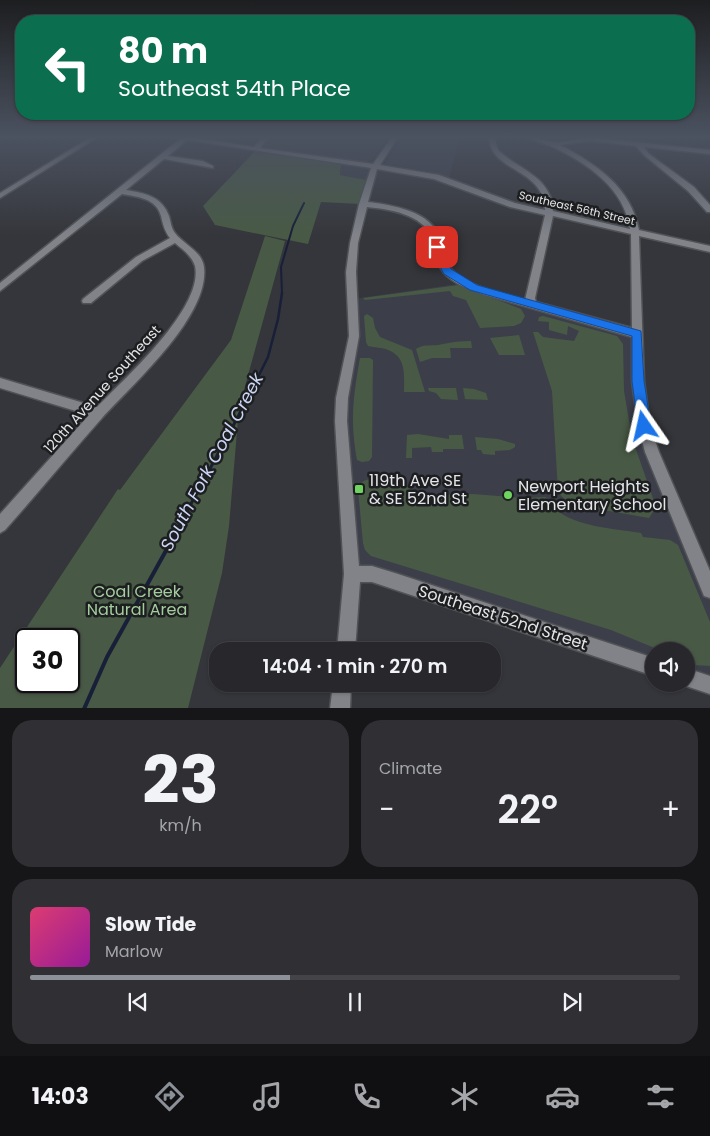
<!DOCTYPE html>
<meta charset="utf-8">
<style>
:root{--surface:#28282c;--page:#303034;--text:#f1f3f6;--muted:#a5a6a9;--line:#444448;--accent:#8c9099}
body{margin:0;font-family:Poppins,sans-serif;background:var(--page);color:var(--text);height:100vh;display:flex;flex-direction:column;font-size:19px;white-space:nowrap}
*{box-sizing:border-box;margin:0}
p{font-size:16px;color:var(--muted)}
.icon{flex:none;width:28px;height:28px;fill:none;stroke:currentColor;stroke-width:2;stroke-linecap:round;stroke-linejoin:round}
.map{position:relative;height:708px;overflow:hidden}
.drawer{display:flex;flex-direction:column;gap:12px;padding:12px;background:#161618;flex:1}
.drawer>*{flex:none}
.banner{position:absolute;left:15px;top:15px;width:680px;height:105px;border-radius:20px;box-shadow:0 1px 4px #0004,0 0 0 1px var(--line);background:#0b6e4f;color:#fff;overflow:hidden}
.buttons{position:absolute;left:645px;top:642px;display:grid;gap:10px}
.buttons a{display:grid;place-items:center;width:50px;height:50px;border-radius:50%;background:var(--surface);box-shadow:0 1px 4px #0004,0 0 0 1px var(--line);font-size:25px}
.speed{position:absolute;left:15px;top:628px;display:flex;gap:10px;font-size:25px;font-weight:700;text-align:center}
.speed>*{display:grid;place-content:center;width:65px;height:65px;border-radius:50%;background:var(--surface);box-shadow:0 1px 4px #0004,0 0 0 1px var(--line);line-height:1}
.speed .limit{border:2px solid #111;border-radius:8px;background:#fff;color:#111}
.pin{position:absolute;display:grid;place-items:center;width:42px;height:42px;color:#fff;margin:-21px;border-radius:10px;box-shadow:0 2px 8px #0006}
.me{position:absolute;width:55px;margin:-28px;rotate:349deg;stroke-linejoin:round;filter:drop-shadow(0 0 4px #0008)}
.turn{display:flex;align-items:center;gap:18px;height:105px;padding:0 20px;font-size:22px}
.turn .icon{width:65px;height:65px;stroke-width:2.5}
.turn b{display:block;font-size:35px;line-height:42px}
.big{font-size:38px;font-weight:600;line-height:1.1}
.drawer .tile{flex:1;display:flex;flex-direction:column;justify-content:center;gap:8px;min-width:0;padding:0 18px;border-radius:20px;background:var(--page)}
.drawer .dial{align-items:center;gap:0}
.dial b{font-size:65px;line-height:1}
.song{display:flex;align-items:center;gap:15px}
.cover{width:60px;height:60px;border-radius:8px;background:linear-gradient(135deg,hsl(340 70% 55%),hsl(300 70% 35%))}
.played{height:5px;border-radius:2px;background:linear-gradient(90deg,var(--accent) 40%,var(--line) 40%)}
.keys{display:flex;justify-content:space-around;direction:ltr}
.heat{display:flex;justify-content:space-between;align-items:center;font-size:28px;direction:ltr}
.drawer .tiles{flex:1;display:grid;gap:12px;grid-template-columns:1fr 1fr}
.tile:last-child{grid-column:span 2}
.trip{position:absolute;left:209px;top:642px;width:292px;height:50px;border-radius:20px;background:var(--surface);box-shadow:0 1px 4px #0004,0 0 0 1px var(--line);font-weight:600;line-height:50px;text-align:center}
.menu{display:flex;height:80px;justify-content:space-around;align-items:center;background:#101012;color:var(--muted)}
.menu .icon{width:35px;height:35px}
.menu .on{color:var(--accent)}
.menu b{font-size:22px;color:var(--text)}
.map>svg:first-child{display:block}
.built{fill:#3c3f4a}
.green{fill:#485a45;fill-rule:evenodd}
.lines{fill:none;stroke-linecap:round;stroke-linejoin:round}
.stream-far3{stroke:#181f38;stroke-width:2}
.stream-far2{stroke:#181f38;stroke-width:2.5}
.stream-far1{stroke:#181f38;stroke-width:3}
.stream{stroke:#181f38;stroke-width:4}
.minor-casing{stroke:#505255;stroke-width:3}
.minor{fill:#818389;fill-rule:evenodd}
.route{fill:#1a73e8;stroke:#114b97}
.poi-dot{fill:#6fd360;stroke:#1d1e20;stroke-width:2}
.labels{text-anchor:middle;stroke-width:5;stroke-linejoin:round;paint-order:stroke}
.far-street-label{font-size:11px;fill:#e4e5e8;stroke:#1d1e20}
.street-label{font-size:14px;fill:#e4e5e8;stroke:#1d1e20}
.near-poi-label{font-size:16px;fill:#e4e5e8;stroke:#1d1e20;text-anchor:start}
.near-park-label{font-size:16px;fill:#a4cd9d;stroke:#1d1e20}
.near-street-label{font-size:16px;fill:#e4e5e8;stroke:#1d1e20}
.near-water-label{font-size:18px;font-style:italic;fill:#cbd5f6;stroke:#1d1e20}
</style>
<div class="map">
<svg width="710" height="709" viewBox="0 0 710 709">
<rect width="100%" height="100%" fill="#35363b"/>
<path class="built" d="M 271,137 L 389,137 L 372,160 L 365,162 L 261,147 Z
M 403,137 L 460,137 L 449,178 L 421,170 L 385,164 Z
M 341,163 L 370,167 L 367,180 L 340,175 Z
M 464,283 L 637,334 L 640,403 L 710,590 L 710,685 L 686,677 L 686,651 L 654,651 L 654,667 L 352,574 L 345,376 L 353,299 Z"/>
<path class="green" d="M 256,150 L 341,163 L 340,175 L 367,180 L 360,204 L 321,202 L 308,244 L 215,225 L 203,206 Z
M 265,236 L 285,241 L 239,408 L 229,526 L 222,573 L 188,708 L 0,708 L 0,668 L 118,489 L 120,490 L 231,340 ZM 26,639 L 69,639 L 69,681 L 26,681 Z
M 459,285 L 521,309 L 525,316 L 521,323 L 514,326 L 480,328 L 466,300 L 453,296 L 450,291 L 365,300 L 363,298 Z
M 367,314 L 373,318 L 375,328 L 380,337 L 412,350 L 425,392 L 404,392 C 404,376 407,357 388,350 C 382,347 375,348 368,346 L 366,342 L 364,316 Z
M 543,316 L 617,336 L 623,344 L 624,391 L 632,438 L 656,507 L 649,518 L 575,505 C 567,502 562,498 558,491 L 552,391 L 533,332 L 538,332 L 543,337 L 574,341 L 579,331 L 568,326 L 567,335 L 549,330 L 549,322 L 538,321 L 539,317 Z
M 519,335 L 525,355 L 499,355 L 490,338 Z
M 471,341 L 472,348 L 450,348 L 451,358 L 432,358 L 420,362 L 416,349 C 425,343 433,347 443,344 C 452,342 461,341 471,341 Z
M 360,358 L 370,358 L 373,360 L 372,457 L 369,461 L 362,462 L 357,460 C 350,421 353,397 360,358 Z
M 428,388 L 456,388 L 458,400 L 441,399 L 436,393 L 429,391 Z
M 463,388 L 474,389 L 486,393 L 488,400 L 465,399 Z
M 418,434 L 449,439 L 449,435 L 462,435 L 464,449 L 443,449 L 443,452 L 432,452 L 431,447 L 412,448 L 412,458 L 406,458 L 407,435 Z
M 475,437 L 498,439 L 515,444 L 515,447 L 510,450 L 495,451 L 495,455 L 483,454 L 481,450 L 477,450 Z
M 371,479 L 389,479 L 416,491 L 433,495 L 473,494 L 522,498 L 546,497 C 561,527 612,528 641,533 L 643,537 L 670,540 L 678,545 L 710,622 L 710,666 L 694,665 L 686,662 L 686,651 L 662,651 L 611,630 L 371,556 L 365,550 L 363,543 L 358,489 C 360,482 364,480 371,479 Z"/>
<g class="lines">
<path class="stream-far3" d="M 282,294 L 281,267 L 293,226 L 304,203"/>
<path class="stream-far2" d="M 245,403 L 268,357 L 278,319 L 282,293"/>
<path class="stream-far1" d="M 172,539 L 246,402"/>
<path class="stream" d="M 84,709 L 107,657 L 173,538"/>
<defs>
<path id="minor" d="M 91,137 L 98,137 L 0,198 L 0,193 Z
M 173,137 L 190,137 L 254,147 L 263,137 L 269,137 L 260,148 L 373,164 L 392,137 L 398,137 L 380,165 L 439,175 L 515,203 L 545,210 C 544,167 490,173 489,137 L 495,137 L 496,145 L 499,151 C 521,171 552,177 553,211 L 630,229 C 624,188 588,164 553,147 C 546,144 535,142 529,137 C 538,137 544,141 553,142 C 559,144 580,138 589,137 L 710,150 L 710,154 L 644,147 L 649,154 L 694,187 L 710,205 L 710,212 L 707,212 L 688,191 L 645,156 L 636,146 L 589,141 L 560,145 C 597,164 631,188 639,230 L 710,246 L 710,252 L 639,236 L 644,381 L 650,426 L 659,452 L 710,571 L 710,598 L 704,596 L 645,452 L 638,426 L 632,381 L 632,337 L 482,294 C 469,289 454,284 444,273 C 435,263 436,250 431,237 C 423,214 388,209 367,207 L 358,243 L 356,272 L 359,336 L 348,398 L 347,421 L 359,566 L 372,566 L 395,573 L 654,658 L 654,676 L 372,582 L 360,582 L 355,651 L 337,651 L 344,574 L 335,421 L 336,398 L 349,336 L 346,272 L 350,243 L 359,204 L 371,168 L 187,140 L 168,156 L 203,161 L 213,166 L 213,168 L 164,159 L 126,190 C 144,193 162,196 169,216 C 171,222 171,228 175,233 C 184,245 202,251 204,267 C 210,316 133,384 102,418 C 69,455 38,493 5,530 L 0,533 L 0,514 L 89,415 L 0,388 L 0,378 L 97,407 C 124,379 204,308 195,266 C 192,256 182,249 175,243 L 142,261 L 91,303 L 83,303 L 82,301 L 83,299 L 136,257 L 170,238 C 165,232 163,225 161,216 C 156,198 138,197 122,194 L 0,291 L 0,283 L 180,139 ZM 377,169 L 434,179 L 510,207 L 545,215 L 525,300 C 501,293 470,288 452,270 C 443,261 444,249 440,238 C 431,211 392,205 368,202 ZM 553,216 L 631,234 L 632,328 L 536,302 L 535,298 Z
M 686,668 L 710,676 L 710,694 L 680,684 L 686,684 Z
M 333,684 L 351,684 L 350,709 L 330,709 Z"/>
</defs>
<use href="#minor" class="minor-casing"/>
<use href="#minor" class="minor"/>
</g>
<linearGradient id="sky" x2="0" y2="1"><stop stop-color="#1d1e20"/><stop offset="0.58" stop-color="#4b5260"/><stop offset="1" stop-color="#4b5260" stop-opacity="0"/></linearGradient>
<rect width="710" height="236" fill="url(#sky)"/>
<path class="route" d="M 437,244 L 442,247 L 444,258 L 451,269 L 477,285 L 641,331 L 644,381 L 651,426 L 649,430 L 644,431 L 640,430 L 638,426 L 632,381 L 632,336 L 470,290 L 444,274 L 435,258 L 433,247 Z"/>
<g class="poi-dot">
<rect x="354" y="484" width="10" height="10" rx="2.5"/>
<circle cx="508" cy="495" r="5"/>
</g>
<g class="labels">
<g class="far-street-label">
<text transform="translate(577 208) rotate(13)" y="4">Southeast 56th Street</text>
</g>
<g class="street-label">
<text transform="translate(102 389) rotate(-48)" y="5">120th Avenue Southeast</text>
</g>
<g class="near-poi-label">
<text x="369" y="486">119th Ave SE<tspan x="369" dy="18">&amp; SE 52nd St</tspan></text>
<text x="518" y="492">Newport Heights<tspan x="518" dy="18">Elementary School</tspan></text>
</g>
<g class="near-park-label">
<text x="137" y="597">Coal Creek<tspan x="137" dy="18">Natural Area</tspan></text>
</g>
<g class="near-street-label">
<text transform="translate(503 617) rotate(18)" y="6">Southeast 52nd Street</text>
</g>
<g class="near-water-label">
<text transform="translate(212 462) rotate(-62)" y="6">South Fork Coal Creek</text>
</g>
</g>
</svg>
<div class="buttons">
<a><svg class="icon" aria-label="sound" viewBox="0 0 24 24"><path d="M4 9h4l5-4v14l-5-4H4zM17 9q2 3 0 6"/></svg></a>
</div>
<div class="speed"><div class="limit">30</div></div>
<div class="pin" style="left:437px;top:247px;background:#d93025"><svg class="icon" aria-label="arrive" viewBox="0 0 24 24"><path d="M6 21V4h12l-3 4 3 4H6"/></svg></div>
<svg class="me" style="left:644px;top:426px" viewBox="-20 -20 40 40"><path d="M0-17L14 15 0 8-14 15z" fill="#1a73e8" stroke="#fff" stroke-width="4"/></svg>
<div class="trip">14:04 · 1 min · 270 m</div>
<div class="banner">
<div class="turn"><svg class="icon" aria-label="left" viewBox="0 0 24 24"><path d="M17 20v-9H6M10 6l-5 5 5 5"/></svg><div><b>80 m</b>Southeast 54th Place</div></div>
</div>
</div>
<section class="drawer">
<div class="tiles">
<div class="tile dial"><b>23</b><p>km/h</p></div>
<div class="tile"><p>Climate</p>
<div class="heat"><a>−</a><b class="big">22°</b><a>+</a></div>
</div>
<div class="tile">
<div class="song"><i class="cover"></i><div><b>Slow Tide</b><p>Marlow</p></div></div>
<div class="played"></div>
<div class="keys"><svg class="icon" aria-label="previous" viewBox="0 0 24 24"><path d="M18 5L8 12l10 7zM5 5v14"/></svg><svg class="icon" aria-label="pause" viewBox="0 0 24 24"><path d="M8 5v14M16 5v14"/></svg><svg class="icon" aria-label="next" viewBox="0 0 24 24"><path d="M6 5l10 7-10 7zM19 5v14"/></svg></div>
</div>
</div>
</section>
<nav class="menu">
<b>14:03</b>
<svg class="icon on" aria-label="directions" viewBox="0 0 24 24"><path d="M12 3l9 9-9 9-9-9zM9 14v-3h6M13 9l2 2-2 2"/></svg>
<svg class="icon" aria-label="music" viewBox="0 0 24 24"><path d="M9 18V5l10-2v13"/><circle cx="6" cy="18" r="3"/><circle cx="16" cy="16" r="3"/></svg>
<svg class="icon" aria-label="phone" viewBox="0 0 24 24"><path d="M5 4h4l2 5-3 2q2 4 5 5l2-3 5 2v4C11 20 4 13 5 4z"/></svg>
<svg class="icon" aria-label="climate" viewBox="0 0 24 24"><path d="M12 3v18M4 7l16 10M4 17L20 7"/></svg>
<svg class="icon" aria-label="car" viewBox="0 0 24 24"><path d="M5 17H2v-5l4-1 3-4h7l3 4 3 1v5h-3M9 17h6M6 11h13"/><circle cx="7" cy="17" r="2"/><circle cx="17" cy="17" r="2"/></svg>
<svg class="icon" aria-label="filters" viewBox="0 0 24 24"><path d="M4 7h16M4 17h16"/><circle cx="9" cy="7" r="2"/><circle cx="15" cy="17" r="2"/></svg>
</nav>
